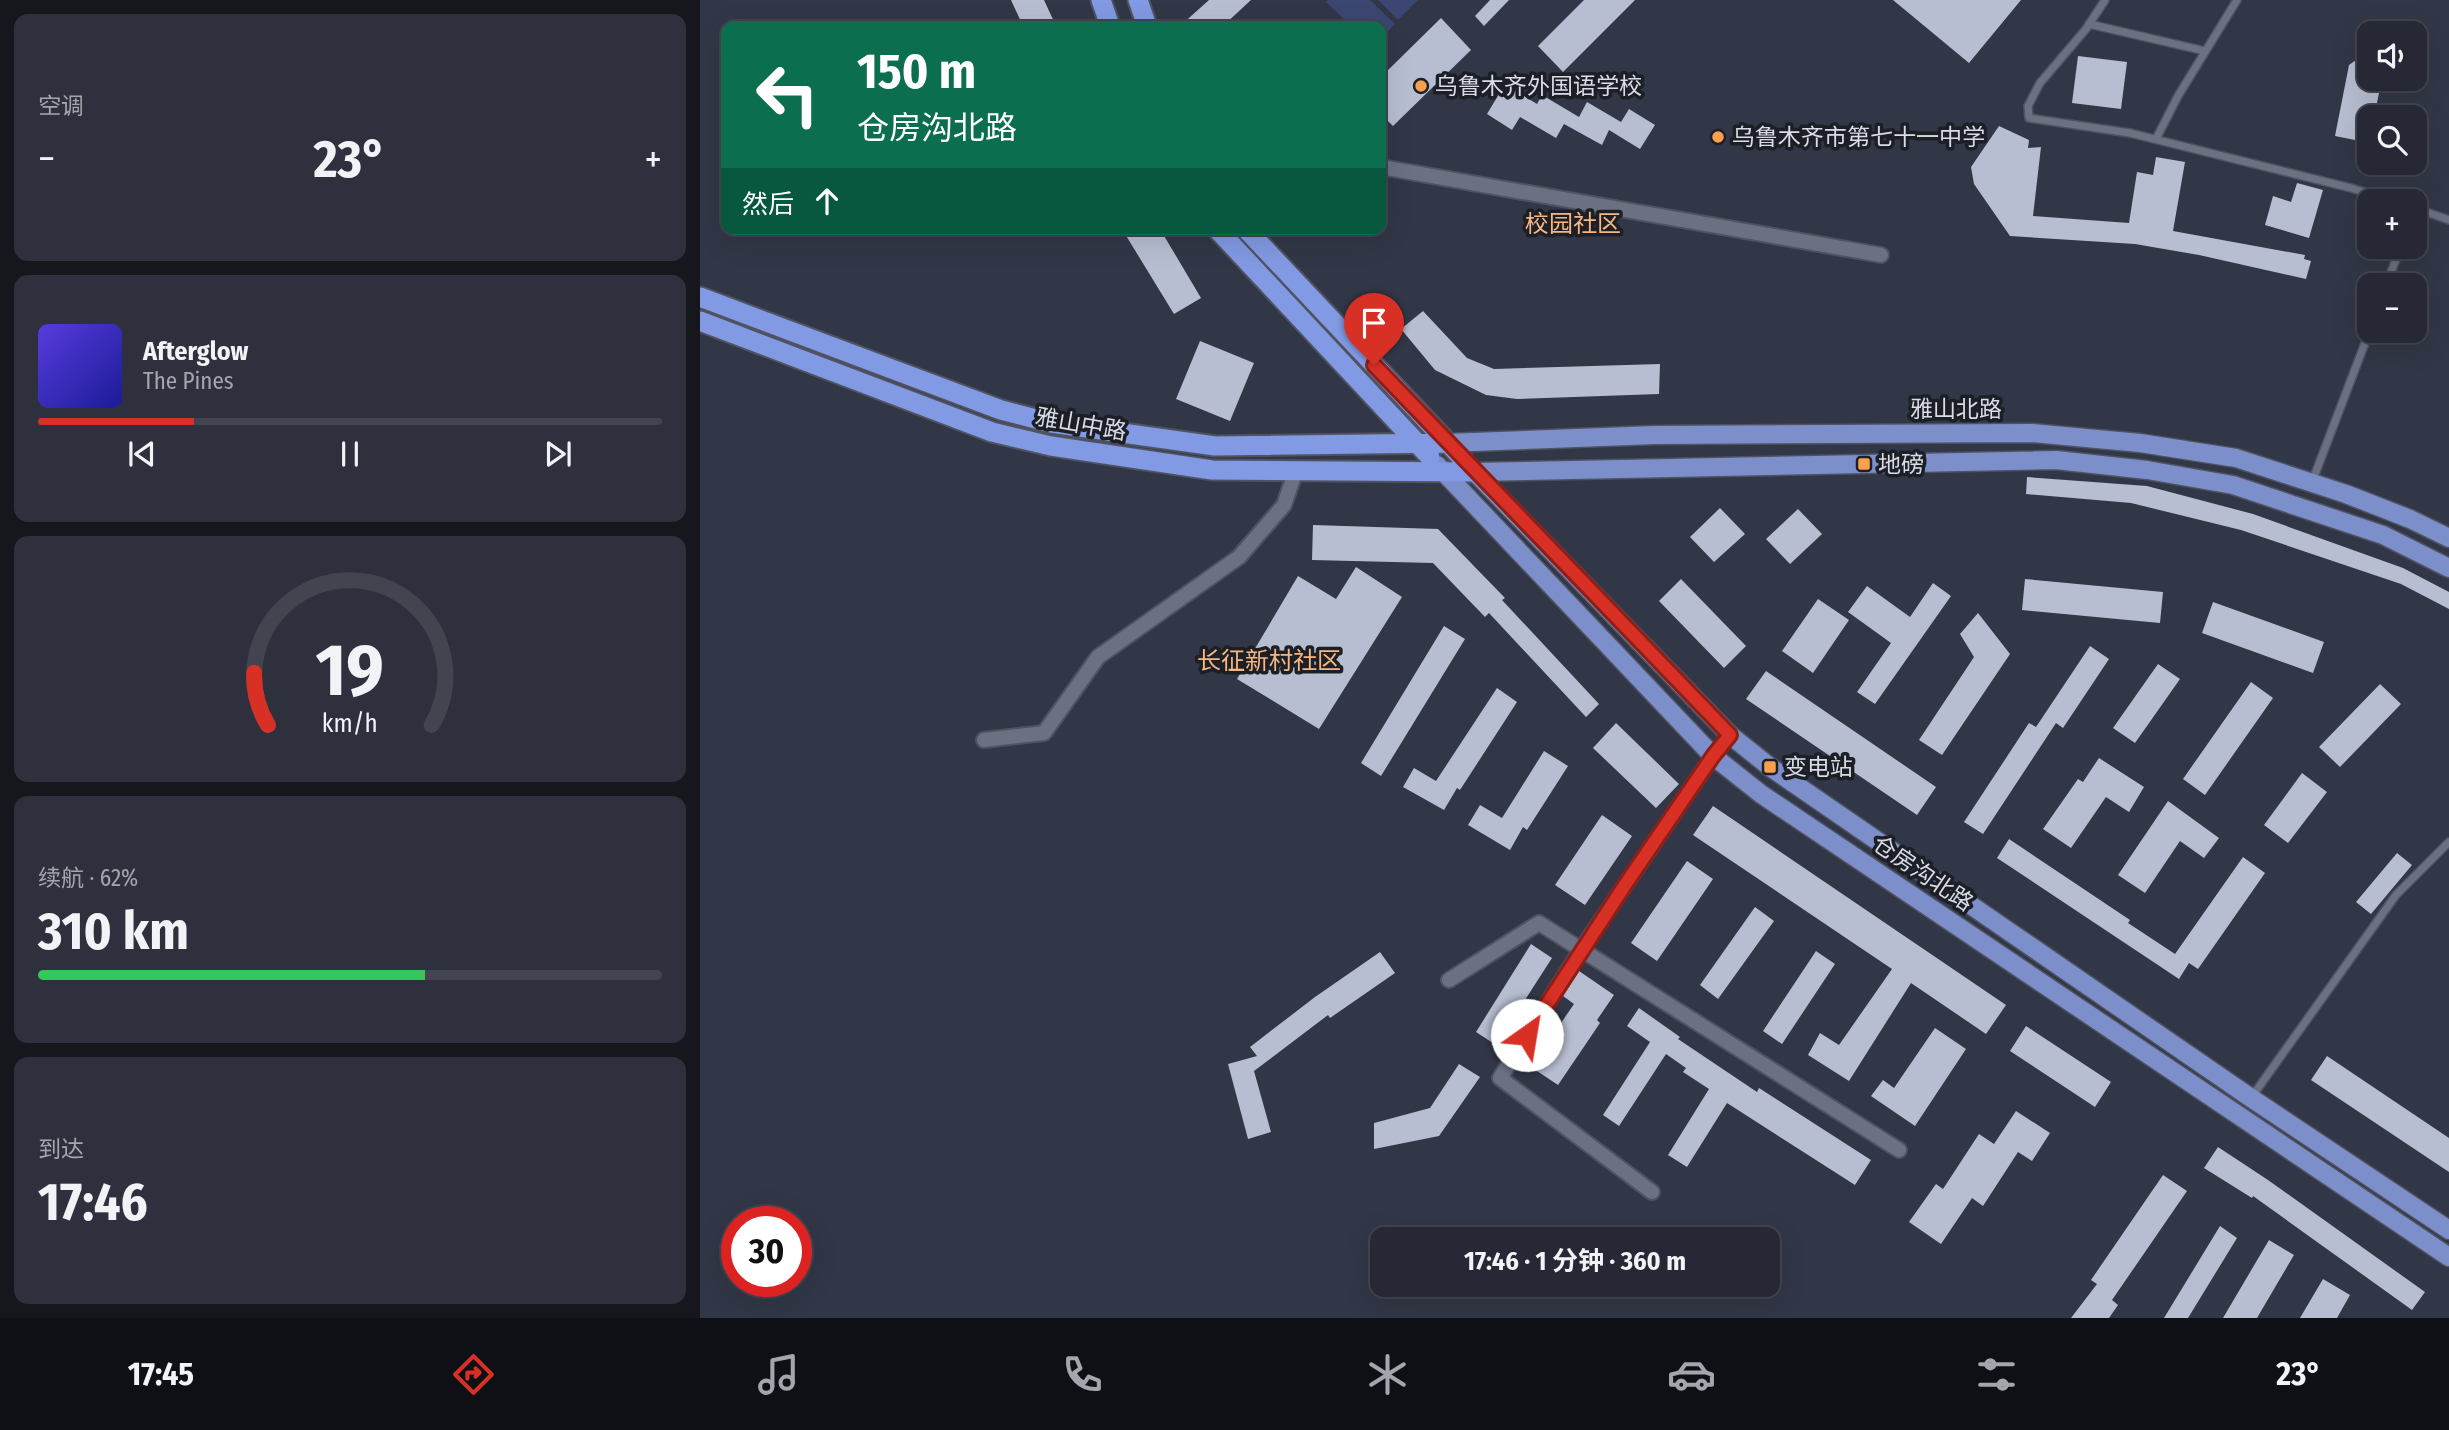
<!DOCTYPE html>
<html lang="zh">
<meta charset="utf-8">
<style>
:root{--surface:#262935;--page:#2e313d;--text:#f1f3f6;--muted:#a4a6ad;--line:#424550;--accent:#d93025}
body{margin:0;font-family:"Fira Sans Condensed","Noto Sans SC",sans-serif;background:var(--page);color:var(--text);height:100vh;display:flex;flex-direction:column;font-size:26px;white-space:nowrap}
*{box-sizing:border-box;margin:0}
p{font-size:23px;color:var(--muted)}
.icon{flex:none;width:38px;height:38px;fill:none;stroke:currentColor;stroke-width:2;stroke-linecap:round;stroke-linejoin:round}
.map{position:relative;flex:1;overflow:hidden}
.sheet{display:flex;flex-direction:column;gap:14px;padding:14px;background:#15171d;width:700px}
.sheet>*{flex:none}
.banner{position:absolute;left:21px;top:21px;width:665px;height:214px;border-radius:14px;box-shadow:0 7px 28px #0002,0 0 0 2px var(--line);background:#0b6e4f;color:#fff;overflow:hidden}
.buttons{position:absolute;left:1657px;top:21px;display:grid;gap:14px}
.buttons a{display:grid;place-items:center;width:70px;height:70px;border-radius:14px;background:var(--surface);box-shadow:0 7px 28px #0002,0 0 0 2px var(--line);font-size:35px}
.speed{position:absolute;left:21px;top:1206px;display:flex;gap:14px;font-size:35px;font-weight:700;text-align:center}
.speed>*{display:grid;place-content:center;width:91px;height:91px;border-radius:50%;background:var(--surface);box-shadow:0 7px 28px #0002,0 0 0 2px var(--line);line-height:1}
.speed .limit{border:10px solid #d22;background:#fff;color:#111}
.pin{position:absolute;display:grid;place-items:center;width:60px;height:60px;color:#fff;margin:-72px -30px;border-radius:50% 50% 50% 0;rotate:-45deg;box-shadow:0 0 7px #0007}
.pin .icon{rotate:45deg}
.me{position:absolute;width:77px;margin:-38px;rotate:32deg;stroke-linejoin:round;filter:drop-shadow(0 0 5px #0008)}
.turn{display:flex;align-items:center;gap:24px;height:147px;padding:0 21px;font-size:32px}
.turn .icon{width:91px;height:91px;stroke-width:2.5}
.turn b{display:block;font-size:49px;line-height:60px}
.then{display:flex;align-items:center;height:66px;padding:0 21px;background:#0003;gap:14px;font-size:26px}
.big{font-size:52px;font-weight:700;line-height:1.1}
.sheet .tile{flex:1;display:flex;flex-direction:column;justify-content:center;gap:10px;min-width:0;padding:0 24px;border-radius:14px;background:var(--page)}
.sheet .dial{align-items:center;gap:0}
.dial svg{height:182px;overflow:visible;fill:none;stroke:var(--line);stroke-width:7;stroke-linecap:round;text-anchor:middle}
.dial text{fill:var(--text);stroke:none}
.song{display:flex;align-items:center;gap:21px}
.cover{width:84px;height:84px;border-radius:10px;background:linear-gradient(135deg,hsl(250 70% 55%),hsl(240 70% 35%))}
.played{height:7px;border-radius:4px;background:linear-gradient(90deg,var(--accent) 25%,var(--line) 25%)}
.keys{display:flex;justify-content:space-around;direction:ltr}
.heat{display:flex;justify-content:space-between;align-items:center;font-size:38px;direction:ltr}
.charge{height:10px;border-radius:5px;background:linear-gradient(90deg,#34c759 62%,var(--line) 0)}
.trip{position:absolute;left:670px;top:1227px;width:410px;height:70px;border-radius:14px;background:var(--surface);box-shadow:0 7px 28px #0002,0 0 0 2px var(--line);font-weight:700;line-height:70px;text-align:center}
.dock{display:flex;height:112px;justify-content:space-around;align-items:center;background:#0f1015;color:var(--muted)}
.dock .icon{width:49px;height:49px}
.dock .on{color:var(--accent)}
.dock b{font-size:32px;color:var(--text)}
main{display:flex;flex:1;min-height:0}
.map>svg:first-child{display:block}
.green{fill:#3b4772}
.building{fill:#b7bed1}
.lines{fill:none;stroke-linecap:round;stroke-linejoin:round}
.service-casing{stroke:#4f5361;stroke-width:10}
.minor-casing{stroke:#4f5361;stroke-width:18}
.primary-casing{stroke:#4f5361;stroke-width:21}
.trunk-casing{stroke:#4f5361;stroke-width:23}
.service{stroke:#6b7183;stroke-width:7}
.minor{stroke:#6b7183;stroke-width:14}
.primary{stroke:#7c8fcb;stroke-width:18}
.trunk{stroke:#8299e3;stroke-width:19}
.route-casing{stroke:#8d1f18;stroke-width:18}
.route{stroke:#d93025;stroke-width:12}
.poi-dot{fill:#f99f4d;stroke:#1c1f26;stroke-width:2.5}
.labels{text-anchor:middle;stroke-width:7;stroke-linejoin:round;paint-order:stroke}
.poi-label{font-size:23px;fill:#d9dce6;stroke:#1c1f26;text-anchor:start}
.street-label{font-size:23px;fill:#d9dce6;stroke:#1c1f26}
.neighbourhood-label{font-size:24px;fill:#f5b682;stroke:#1c1f26}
</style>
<main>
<section class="sheet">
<div class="tile"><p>空调</p>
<div class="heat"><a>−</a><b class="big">23°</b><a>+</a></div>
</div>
<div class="tile">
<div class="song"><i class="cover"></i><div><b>Afterglow</b><p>The Pines</p></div></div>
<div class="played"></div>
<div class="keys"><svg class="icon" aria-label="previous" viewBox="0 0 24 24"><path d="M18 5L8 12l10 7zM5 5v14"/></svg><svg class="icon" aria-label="pause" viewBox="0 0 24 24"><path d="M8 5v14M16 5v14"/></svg><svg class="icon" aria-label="next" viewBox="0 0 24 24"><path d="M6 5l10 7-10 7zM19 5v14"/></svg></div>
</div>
<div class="tile dial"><svg viewBox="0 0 100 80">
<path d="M14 69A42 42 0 1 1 86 69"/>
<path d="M14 69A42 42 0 0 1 8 46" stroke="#d93025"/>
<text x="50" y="56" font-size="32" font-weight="700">19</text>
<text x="50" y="72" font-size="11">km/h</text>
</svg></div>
<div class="tile"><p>续航 · 62%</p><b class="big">310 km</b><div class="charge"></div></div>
<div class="tile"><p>到达</p><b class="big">17:46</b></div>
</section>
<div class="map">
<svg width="1749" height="1318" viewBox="0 0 1749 1318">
<rect width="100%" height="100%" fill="#323747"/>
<path class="green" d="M 628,0 L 670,0 L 695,24 L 681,38 L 681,26 L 651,26 L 626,2 Z
M 678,0 L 718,0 L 698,20 Z"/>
<path class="building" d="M 311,0 L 344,0 L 356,26 L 323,26 Z
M 509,0 L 551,0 L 523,26 L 480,26 Z
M 790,0 L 809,0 L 784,26 L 775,16 Z
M 884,0 L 935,0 L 863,72 L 838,46 Z
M 1193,0 L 1321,0 L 1269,63 Z
M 741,18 L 771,50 L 693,126 L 681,114 L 681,77 Z
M 1670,50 L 1670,79 L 1682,79 L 1674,117 L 1670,117 L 1670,143 L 1635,136 L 1649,65 Z
M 1378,56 L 1427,62 L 1421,109 L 1372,103 Z
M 805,84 L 837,104 L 842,95 L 879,117 L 887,102 L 921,122 L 929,109 L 955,125 L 940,149 L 909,130 L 902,145 L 864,124 L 856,138 L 820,117 L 812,130 L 787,114 Z
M 1299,126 L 1329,140 L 1328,148 L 1341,147 L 1333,216 L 1429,223 L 1437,172 L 1453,175 L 1456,157 L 1485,162 L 1473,231 L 1605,255 L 1604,259 L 1611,261 L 1606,279 L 1499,255 L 1435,244 L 1310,236 L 1274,184 L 1271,167 Z
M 1597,183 L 1623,190 L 1609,238 L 1565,225 L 1573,196 L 1591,202 Z
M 432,229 L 460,229 L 501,298 L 474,314 L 425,234 Z
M 723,311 L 767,358 L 794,369 L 960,364 L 959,394 L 817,399 L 786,395 L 735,370 L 701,329 Z
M 500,341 L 554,363 L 530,421 L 476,399 Z
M 1327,477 L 1447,486 L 1553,514 L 1703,568 L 1749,592 L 1749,609 L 1701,584 L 1541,530 L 1431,503 L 1326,494 Z
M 1020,508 L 1045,534 L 1014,562 L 990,537 Z
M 1098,509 L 1122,534 L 1090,564 L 1066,539 Z
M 613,525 L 738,529 L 805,598 L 802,600 L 899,704 L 886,717 L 789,613 L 785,617 L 733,563 L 612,560 Z
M 656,567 L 702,597 L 619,729 L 537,679 L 598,576 L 636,599 Z
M 981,579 L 1046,646 L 1024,668 L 959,601 Z
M 1325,579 L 1463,592 L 1460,623 L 1322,610 Z
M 1233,583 L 1251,596 L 1175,704 L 1157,692 L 1191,643 L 1148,612 L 1167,586 L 1210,617 Z
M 1118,599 L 1149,620 L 1113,673 L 1082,651 Z
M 1513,602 L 1624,642 L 1613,673 L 1502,633 Z
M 1278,613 L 1310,654 L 1242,755 L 1219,740 L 1274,657 L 1260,634 Z
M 744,626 L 765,639 L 681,776 L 661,763 Z
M 1390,646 L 1409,659 L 1363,728 L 1356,723 L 1283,834 L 1264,822 L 1329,723 L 1336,727 Z
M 1458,664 L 1480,679 L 1435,743 L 1413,728 Z
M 1066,671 L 1236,787 L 1217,815 L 1046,699 Z
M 1551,682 L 1573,698 L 1505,795 L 1483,779 Z
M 1680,684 L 1701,704 L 1640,767 L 1619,747 Z
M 797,688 L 817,702 L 760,790 L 757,788 L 744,810 L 703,787 L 714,768 L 736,781 Z
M 916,723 L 979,784 L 956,808 L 893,748 Z
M 844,751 L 868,766 L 827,830 L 823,827 L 810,850 L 768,825 L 780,805 L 802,818 Z
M 1399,758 L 1444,787 L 1429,812 L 1406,797 L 1371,848 L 1343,829 L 1378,779 L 1383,782 Z
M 1602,773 L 1627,792 L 1588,843 L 1564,825 Z
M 1468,801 L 1519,838 L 1504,858 L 1480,841 L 1445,893 L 1418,875 Z
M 1013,806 L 1306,1005 L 1286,1034 L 1211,983 L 1149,1081 L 1108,1055 L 1120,1033 L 1139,1045 L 1192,969 L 993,835 Z
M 902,815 L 932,836 L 885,905 L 855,885 Z
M 1309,839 L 1430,920 L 1428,923 L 1475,954 L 1543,857 L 1565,873 L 1498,969 L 1489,963 L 1479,979 L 1297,858 Z
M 1697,853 L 1712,865 L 1671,914 L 1656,902 Z
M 987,861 L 1013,879 L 957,961 L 931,943 Z
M 1055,907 L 1074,921 L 1018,999 L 1000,985 Z
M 831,944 L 852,958 L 796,1045 L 776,1032 Z
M 1116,951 L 1135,964 L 1082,1044 L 1063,1031 Z
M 680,952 L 695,973 L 630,1018 L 628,1015 L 554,1071 L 571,1132 L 548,1139 L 528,1064 L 557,1056 L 550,1047 L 615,997 Z
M 879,971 L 914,995 L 897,1020 L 900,1023 L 858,1085 L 831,1067 L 874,1004 L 863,996 Z
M 939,1008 L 980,1037 L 978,1039 L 1057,1092 L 1059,1088 L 1171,1160 L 1155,1185 L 1027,1103 L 987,1167 L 968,1155 L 1009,1089 L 983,1072 L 986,1068 L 966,1054 L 919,1126 L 903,1115 L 950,1042 L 927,1026 Z
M 1326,1026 L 1411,1082 L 1395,1107 L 1310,1051 Z
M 1235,1028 L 1266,1049 L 1215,1126 L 1171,1096 L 1183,1080 L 1194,1088 Z
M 1627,1056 L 1749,1138 L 1749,1172 L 1611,1080 Z
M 759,1064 L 780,1077 L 739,1136 L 674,1149 L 674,1123 L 730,1108 Z
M 1316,1111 L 1350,1133 L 1332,1161 L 1318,1152 L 1283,1206 L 1272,1198 L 1241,1244 L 1209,1222 L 1236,1184 L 1243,1189 L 1279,1134 L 1294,1144 Z
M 1518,1147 L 1568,1180 L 1725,1292 L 1712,1310 L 1553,1196 L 1552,1198 L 1504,1168 Z
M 1463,1175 L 1487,1191 L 1412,1300 L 1418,1305 L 1409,1318 L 1371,1318 L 1397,1284 L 1391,1280 Z
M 1520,1226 L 1537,1238 L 1488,1318 L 1464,1318 Z
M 1569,1240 L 1594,1255 L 1557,1318 L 1523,1318 Z
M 1623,1279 L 1650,1295 L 1637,1318 L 1600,1318 Z"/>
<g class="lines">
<defs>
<path id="service" d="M 1405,0 L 1386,29 L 1340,83 L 1328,106 L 1329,118 L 1430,133 L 1651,188 L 1694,201
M 1389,24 L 1505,51
M 1456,139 L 1478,96 L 1537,0
M 1715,208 L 1749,220
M 1686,285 L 1701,247
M 1612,482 L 1670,330
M 1551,1098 L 1696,895 L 1749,842"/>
<path id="minor" d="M 681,167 L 1181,255
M 284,740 L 344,733 L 398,657 L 539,557 L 584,505 L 596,470
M 749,980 L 839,923 L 1199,1150
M 952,1192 L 800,1078 L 881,950 L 1013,756 L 1030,735"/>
<path id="primary" d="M 747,443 L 955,435 L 1332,433 L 1440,443 L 1536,458 L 1646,494 L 1710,519 L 1749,538
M 765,462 L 1030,735 L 1070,767 L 1551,1098 L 1749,1230
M 737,465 L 1013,756 L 1061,794 L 1749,1257
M 775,472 L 1356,460 L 1447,470 L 1533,485 L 1683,535 L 1749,568"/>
<path id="trunk" d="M 401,0 L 410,26
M 438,0 L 447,26
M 517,229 L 730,457
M 546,229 L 762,458
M 0,297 L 301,410 L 351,423 L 515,446 L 747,443
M 0,321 L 292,432 L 351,446 L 512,470 L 775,472"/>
</defs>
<use href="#service" class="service-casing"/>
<use href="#minor" class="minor-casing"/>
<use href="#primary" class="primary-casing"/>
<use href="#trunk" class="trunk-casing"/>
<use href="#service" class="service"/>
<use href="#minor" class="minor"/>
<use href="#primary" class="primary"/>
<use href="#trunk" class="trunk"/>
</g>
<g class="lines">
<defs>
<path id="route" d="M 674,365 L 1030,735 L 1013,756 L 925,885 L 827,1035"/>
</defs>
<use href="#route" class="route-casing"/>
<use href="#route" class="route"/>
</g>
<g class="poi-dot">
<circle cx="721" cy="86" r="7"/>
<circle cx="1018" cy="137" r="7"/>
<rect x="1157" y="457" width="14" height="14" rx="3.5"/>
<rect x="1063" y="760" width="14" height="14" rx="3.5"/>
</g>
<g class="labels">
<g class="poi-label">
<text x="735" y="94">乌鲁木齐外国语学校</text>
<text x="1032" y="145">乌鲁木齐市第七十一中学</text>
<text x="1178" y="472">地磅</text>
<text x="1084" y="775">变电站</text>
</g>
<g class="street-label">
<text x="1256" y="417">雅山北路</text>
<text transform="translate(381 424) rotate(10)" y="8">雅山中路</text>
<text transform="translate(1223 873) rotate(34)" y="8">仓房沟北路</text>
</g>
<g class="neighbourhood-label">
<text x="873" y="232">校园社区</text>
<text x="569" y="669">长征新村社区</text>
</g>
</g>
</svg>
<div class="buttons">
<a><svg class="icon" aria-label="sound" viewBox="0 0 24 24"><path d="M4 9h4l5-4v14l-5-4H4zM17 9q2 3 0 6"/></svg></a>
<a><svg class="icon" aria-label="search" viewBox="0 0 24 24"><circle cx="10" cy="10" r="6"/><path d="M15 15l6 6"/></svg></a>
<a>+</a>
<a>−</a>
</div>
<div class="speed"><div class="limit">30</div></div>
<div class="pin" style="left:674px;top:365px;background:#d93025"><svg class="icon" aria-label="arrive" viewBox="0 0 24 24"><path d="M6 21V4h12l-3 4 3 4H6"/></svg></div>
<svg class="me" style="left:827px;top:1035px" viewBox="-20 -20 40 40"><circle r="19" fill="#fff"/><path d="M0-13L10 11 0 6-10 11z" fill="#d93025"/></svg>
<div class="trip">17:46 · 1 分钟 · 360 m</div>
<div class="banner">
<div class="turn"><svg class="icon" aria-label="left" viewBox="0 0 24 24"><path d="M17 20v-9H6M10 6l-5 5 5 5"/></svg><div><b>150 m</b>仓房沟北路</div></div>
<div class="then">然后<svg class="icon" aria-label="ahead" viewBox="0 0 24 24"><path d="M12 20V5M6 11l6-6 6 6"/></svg></div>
</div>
</div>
</main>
<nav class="dock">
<b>17:45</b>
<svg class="icon on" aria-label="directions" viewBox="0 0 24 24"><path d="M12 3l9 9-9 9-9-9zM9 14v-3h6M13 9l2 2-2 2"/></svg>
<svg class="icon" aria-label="music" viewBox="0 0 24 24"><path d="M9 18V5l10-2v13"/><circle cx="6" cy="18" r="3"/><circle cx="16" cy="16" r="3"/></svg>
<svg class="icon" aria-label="phone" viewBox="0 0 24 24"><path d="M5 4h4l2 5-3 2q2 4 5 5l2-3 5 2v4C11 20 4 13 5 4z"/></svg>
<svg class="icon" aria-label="climate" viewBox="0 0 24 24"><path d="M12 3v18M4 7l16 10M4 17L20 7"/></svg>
<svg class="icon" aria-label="car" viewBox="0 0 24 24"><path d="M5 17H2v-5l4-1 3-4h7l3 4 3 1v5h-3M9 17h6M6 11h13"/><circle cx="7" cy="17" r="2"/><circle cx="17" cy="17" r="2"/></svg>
<svg class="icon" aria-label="filters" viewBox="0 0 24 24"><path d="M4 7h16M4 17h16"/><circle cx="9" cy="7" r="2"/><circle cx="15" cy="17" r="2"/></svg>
<b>23°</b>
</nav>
